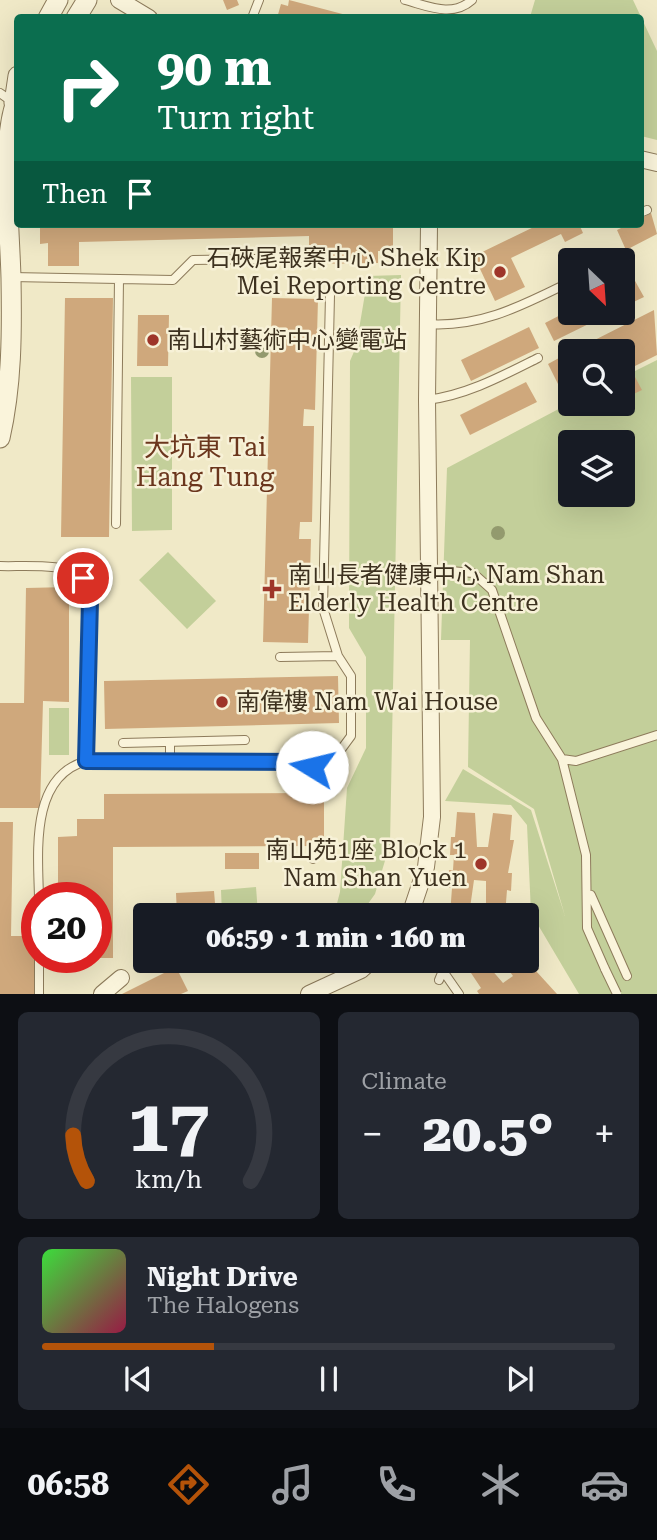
<!DOCTYPE html>
<meta charset="utf-8">
<style>
:root{--surface:#171b24;--page:#242831;--text:#f1f3f6;--muted:#9ea1a6;--line:#363941;--accent:#b45309}
body{margin:0;font-family:"Roboto Serif","Noto Sans TC",serif;background:var(--page);color:var(--text);height:100vh;display:flex;flex-direction:column;font-size:26px;white-space:nowrap}
*{box-sizing:border-box;margin:0}
p{font-size:23px;color:var(--muted)}
.icon{flex:none;width:38px;height:38px;fill:none;stroke:currentColor;stroke-width:2;stroke-linecap:round;stroke-linejoin:round}
.map{position:relative;height:994px;overflow:hidden}
.drawer{display:flex;flex-direction:column;gap:18px;padding:18px;background:#0d0f14;flex:1}
.drawer>*{flex:none}
.top-card{position:absolute;left:14px;top:14px;width:630px;height:214px;border-radius:7px;box-shadow:0 7px 28px #0002;background:#0b6e4f;color:#fff;overflow:hidden}
.needle{width:46px;rotate:155deg}
.buttons{position:absolute;left:558px;top:248px;display:grid;gap:14px}
.buttons a{display:grid;place-items:center;width:77px;height:77px;border-radius:7px;background:var(--surface);box-shadow:0 7px 28px #0002;font-size:35px}
.speed{position:absolute;left:21px;top:882px;display:flex;gap:14px;font-size:35px;font-weight:700;text-align:center}
.speed>*{display:grid;place-content:center;width:91px;height:91px;border-radius:50%;background:var(--surface);box-shadow:0 7px 28px #0002;line-height:1}
.speed .limit{border:10px solid #d22;background:#fff;color:#111}
.pin{position:absolute;display:grid;place-items:center;width:60px;height:60px;color:#fff;margin:-30px;border:4px solid #fff;border-radius:50%;box-shadow:0 2px 7px #0007}
.me{position:absolute;width:77px;margin:-38px;rotate:279deg;stroke-linejoin:round;filter:drop-shadow(0 0 5px #0008)}
.turn{display:flex;align-items:center;gap:24px;height:147px;padding:0 28px;font-size:32px}
.turn .icon{width:91px;height:91px;stroke-width:2.5}
.turn b{display:block;font-size:49px;line-height:60px}
.then{display:flex;align-items:center;height:66px;padding:0 28px;background:#0003;gap:14px;font-size:26px}
.big{font-size:52px;font-weight:800;line-height:1.1}
.drawer .tile{flex:1;display:flex;flex-direction:column;justify-content:center;gap:10px;min-width:0;padding:0 24px;border-radius:10px;background:var(--page)}
.drawer .dial{align-items:center;gap:0}
.dial svg{height:182px;overflow:visible;fill:none;stroke:var(--line);stroke-width:7;stroke-linecap:round;text-anchor:middle}
.dial text{fill:var(--text);stroke:none}
.song{display:flex;align-items:center;gap:21px}
.cover{width:84px;height:84px;border-radius:10px;background:linear-gradient(135deg,hsl(120 70% 55%),hsl(340 70% 35%))}
.played{height:7px;border-radius:4px;background:linear-gradient(90deg,var(--accent) 30%,var(--line) 30%)}
.keys{display:flex;justify-content:space-around;direction:ltr}
.heat{display:flex;justify-content:space-between;align-items:center;font-size:38px;direction:ltr}
.drawer .tiles{flex:1;display:grid;gap:18px;grid-template-columns:1fr 1fr}
.tile:last-child{grid-column:span 2}
.trip{position:absolute;left:133px;top:903px;width:406px;height:70px;border-radius:7px;background:var(--surface);box-shadow:0 7px 28px #0002;font-weight:800;line-height:70px;text-align:center}
.tab-bar{display:flex;height:112px;justify-content:space-around;align-items:center;background:#090b0e;color:var(--muted)}
.tab-bar .icon{width:49px;height:49px}
.tab-bar .selected{color:var(--accent)}
.tab-bar b{font-size:32px;color:var(--text)}
.map>svg:first-child{display:block}
.green{fill:#c3cf9a;fill-rule:evenodd}
.building{fill:#cfa87c}
.lines{fill:none;stroke-linecap:round;stroke-linejoin:round}
.service-casing{stroke:#8d7b5b;stroke-width:10}
.minor-casing{stroke:#8d7b5b;stroke-width:18}
.tertiary-casing{stroke:#8d7b5b;stroke-width:21}
.service{stroke:#faf4db;stroke-width:8}
.minor{stroke:#faf4db;stroke-width:16}
.tertiary{stroke:#faf4db;stroke-width:19}
.service-bridge-casing{stroke:#8d7b5b;stroke-width:10;stroke-linecap:butt}
.service-bridge{stroke:#faf4db;stroke-width:8}
.tree{fill:#939a6e}
.route-casing{stroke:#114b97;stroke-width:18}
.route{stroke:#1a73e8;stroke-width:12}
.poi-dot{fill:#9e3529;stroke:#f7f1d7;stroke-width:2.5}
.labels{text-anchor:middle;stroke-width:5;stroke-linejoin:round;paint-order:stroke}
.poi-label{font-size:24px;fill:#3d311f;stroke:#f7f1d7;text-anchor:start}
.neighbourhood-label{font-size:26px;fill:#6b361d;stroke:#f7f1d7}
</style>
<div class="map">
<svg width="657" height="994" viewBox="0 0 657 994">
<rect width="100%" height="100%" fill="#f0e9c7"/>
<path class="green" d="M 535,0 L 633,0 L 657,51 L 657,140 L 641,136 L 640,18 L 530,17 Z
M 401,275 L 390,844 L 375,894 L 360,915 L 334,915 L 340,892 L 347,788 L 366,748 L 366,657 L 349,628 L 350,361 L 356,347 L 368,276 Z
M 657,360 L 657,994 L 579,994 L 531,913 L 527,825 L 511,805 L 445,801 L 463,769 L 531,810 L 565,916 L 534,809 L 468,767 L 470,640 L 441,640 L 447,468 L 570,403 L 623,404 L 623,377 ZM 570,443 L 623,443 L 623,495 L 570,495 Z
M 131,377 L 172,377 L 172,530 L 132,531 Z
M 168,552 L 216,601 L 187,629 L 139,580 Z
M 49,708 L 69,708 L 69,755 L 49,755 Z
M 256,887 L 258,914 L 222,915 L 221,890 Z"/>
<path class="building" d="M 223,0 L 237,0 L 239,5 L 227,10 Z
M 289,0 L 354,17 L 354,18 L 277,18 L 281,4 L 288,6 Z
M 651,213 L 657,234 L 626,250 L 617,230 L 629,224 L 640,224 L 640,219 Z
M 40,224 L 393,224 L 393,251 L 378,251 L 378,263 L 309,264 L 309,236 L 79,242 L 79,266 L 48,266 L 48,243 L 40,244 Z
M 540,224 L 579,224 L 583,233 L 565,242 L 561,234 L 511,258 L 525,287 L 495,301 L 474,256 Z
M 634,279 L 644,297 L 623,307 L 623,284 Z
M 65,298 L 113,298 L 109,537 L 61,537 Z
M 272,298 L 318,299 L 315,410 L 304,409 L 303,426 L 314,426 L 312,522 L 300,522 L 299,539 L 311,539 L 308,643 L 263,642 Z
M 570,310 L 570,313 L 611,313 L 554,341 L 545,323 Z
M 654,310 L 657,355 L 623,372 L 623,352 L 571,352 Z
M 138,315 L 169,315 L 168,366 L 137,366 Z
M 529,327 L 539,348 L 471,381 L 461,360 Z
M 570,352 L 570,398 L 566,400 L 548,364 Z
M 635,377 L 642,390 L 623,399 L 623,383 Z
M 526,382 L 537,402 L 470,435 L 460,415 Z
M 585,404 L 612,404 L 590,415 Z
M 69,587 L 69,702 L 43,701 L 40,808 L 0,808 L 0,703 L 24,703 L 26,588 Z
M 338,676 L 339,723 L 105,729 L 104,681 Z
M 324,793 L 324,846 L 113,847 L 113,958 L 96,958 L 96,898 L 58,898 L 58,837 L 77,836 L 77,819 L 104,819 L 104,794 Z
M 457,812 L 475,813 L 477,847 L 488,847 L 493,813 L 512,815 L 510,840 L 514,840 L 508,873 L 512,873 L 511,891 L 507,890 L 505,915 L 486,915 L 486,881 L 474,880 L 469,915 L 450,915 L 452,888 L 448,888 L 449,870 L 453,870 L 454,855 L 450,855 L 451,837 L 455,837 Z
M 0,822 L 13,822 L 11,936 L 37,936 L 36,994 L 0,994 Z
M 225,853 L 259,853 L 259,869 L 225,869 Z
M 214,891 L 216,915 L 177,915 L 176,893 Z
M 529,955 L 539,969 L 536,971 L 557,994 L 479,994 L 477,991 L 481,988 L 467,967 L 476,961 L 484,961 L 503,983 L 513,976 L 502,961 L 527,961 Z
M 176,967 L 188,991 L 181,994 L 122,994 Z"/>
<g class="lines">
<defs>
<path id="service" d="M 405,0 C 428,6 452,18 472,0
M 252,18 L 259,0
M 0,93 L 14,103
M 640,213 L 647,210
M 11,277 L 173,280 L 193,260 L 312,258
M 426,324 C 481,328 523,305 570,282
M 427,400 C 467,395 502,376 538,358
M 116,524 L 119,279
M 0,566 C 20,567 70,562 83,578 C 87,584 89,593 90,600 L 86,761
M 428,569 L 473,573 L 492,590 L 536,718 L 562,759 L 586,855 L 587,928 L 605,969
M 280,657 L 338,656
M 170,742 L 170,761
M 123,743 L 245,740
M 562,759 L 576,761 L 657,735
M 312,793 L 312,763
M 313,847 L 313,859
M 591,895 L 627,976
M 39,898 C 38,851 30,777 86,761 L 312,763 L 328,761 L 337,755 L 351,736 L 351,676 L 338,656 L 323,608 L 330,295
M 39,957 L 39,994
M 443,971 L 459,994
M 439,980 L 447,961"/>
<path id="minor" d="M 119,0 L 149,18
M 640,159 L 657,163
M 410,915 L 426,867 L 432,817 L 427,400 L 429,224
M 102,994 L 121,978
M 309,994 L 361,970 L 371,961"/>
<path id="tertiary" d="M 48,18 L 58,0
M 76,18 L 87,0
M 14,103 L 18,76
M 0,438 C 12,385 12,332 11,278 C 10,233 0,132 18,98"/>
</defs>
<use href="#service" class="service-casing"/>
<use href="#minor" class="minor-casing"/>
<use href="#tertiary" class="tertiary-casing"/>
<use href="#service" class="service"/>
<use href="#minor" class="minor"/>
<use href="#tertiary" class="tertiary"/>
<defs>
<path id="service-bridge" d="M 605,969 L 617,994"/>
</defs>
<use href="#service-bridge" class="service-bridge-casing"/>
<use href="#service-bridge" class="service-bridge"/>
</g>
<g class="tree">
<circle cx="262" cy="351" r="7"/>
<circle cx="498" cy="533" r="7"/>
</g>
<g class="lines">
<defs>
<path id="route" d="M 83,578 L 90,600 L 86,761 L 312,762 L 312,767"/>
</defs>
<use href="#route" class="route-casing"/>
<use href="#route" class="route"/>
</g>
<g class="poi-dot">
<circle cx="500" cy="272" r="7"/>
<circle cx="153" cy="340" r="7"/>
<path d="M268.5 578.5h7v7h7v7h-7v7h-7v-7h-7v-7h7z"/>
<circle cx="222" cy="702" r="7"/>
<circle cx="481" cy="864" r="7"/>
</g>
<g class="labels">
<g class="poi-label">
<text x="486" y="266" text-anchor="end">石硤尾報案中心 Shek Kip<tspan x="486" dy="28">Mei Reporting Centre</tspan></text>
<text x="167" y="348">南山村藝術中心變電站</text>
<text x="288" y="583">南山長者健康中心 Nam Shan<tspan x="288" dy="28">Elderly Health Centre</tspan></text>
<text x="236" y="710">南偉樓 Nam Wai House</text>
<text x="467" y="858" text-anchor="end">南山苑1座 Block 1<tspan x="467" dy="28">Nam Shan Yuen</tspan></text>
</g>
<g class="neighbourhood-label">
<text x="205" y="456">大坑東 Tai<tspan x="205" dy="30">Hang Tung</tspan></text>
</g>
</g>
</svg>
<div class="buttons">
<a><svg class="needle" viewBox="-14 -14 28 28"><path d="M0-13l5 13h-10z" fill="#e53935"/><path d="M0 13l5-13h-10z" fill="#9ea1a6"/></svg></a>
<a><svg class="icon" aria-label="search" viewBox="0 0 24 24"><circle cx="10" cy="10" r="6"/><path d="M15 15l6 6"/></svg></a>
<a><svg class="icon" aria-label="layers" viewBox="0 0 24 24"><path d="M12 4l9 5-9 5-9-5zM3 14l9 5 9-5"/></svg></a>
</div>
<div class="speed"><div class="limit">20</div></div>
<div class="pin" style="left:83px;top:578px;background:#d93025"><svg class="icon" aria-label="arrive" viewBox="0 0 24 24"><path d="M6 21V4h12l-3 4 3 4H6"/></svg></div>
<svg class="me" style="left:312px;top:767px" viewBox="-20 -20 40 40"><circle r="19" fill="#fff"/><path d="M0-13L10 11 0 6-10 11z" fill="#1a73e8"/></svg>
<div class="trip">06:59 · 1 min · 160 m</div>
<div class="top-card">
<div class="turn"><svg class="icon" aria-label="right" viewBox="0 0 24 24"><path d="M7 20v-9h11M14 6l5 5-5 5"/></svg><div><b>90 m</b>Turn right</div></div>
<div class="then">Then<svg class="icon" aria-label="arrive" viewBox="0 0 24 24"><path d="M6 21V4h12l-3 4 3 4H6"/></svg></div>
</div>
</div>
<section class="drawer">
<div class="tiles">
<div class="tile dial"><svg viewBox="0 0 100 80">
<path d="M14 69A42 42 0 1 1 86 69"/>
<path d="M14 69A42 42 0 0 1 8 49" stroke="#b45309"/>
<text x="50" y="56" font-size="32" font-weight="700">17</text>
<text x="50" y="72" font-size="11">km/h</text>
</svg></div>
<div class="tile"><p>Climate</p>
<div class="heat"><a>−</a><b class="big">20.5°</b><a>+</a></div>
</div>
<div class="tile">
<div class="song"><i class="cover"></i><div><b>Night Drive</b><p>The Halogens</p></div></div>
<div class="played"></div>
<div class="keys"><svg class="icon" aria-label="previous" viewBox="0 0 24 24"><path d="M18 5L8 12l10 7zM5 5v14"/></svg><svg class="icon" aria-label="pause" viewBox="0 0 24 24"><path d="M8 5v14M16 5v14"/></svg><svg class="icon" aria-label="next" viewBox="0 0 24 24"><path d="M6 5l10 7-10 7zM19 5v14"/></svg></div>
</div>
</div>
</section>
<nav class="tab-bar">
<b>06:58</b>
<svg class="icon selected" aria-label="directions" viewBox="0 0 24 24"><path d="M12 3l9 9-9 9-9-9zM9 14v-3h6M13 9l2 2-2 2"/></svg>
<svg class="icon" aria-label="music" viewBox="0 0 24 24"><path d="M9 18V5l10-2v13"/><circle cx="6" cy="18" r="3"/><circle cx="16" cy="16" r="3"/></svg>
<svg class="icon" aria-label="phone" viewBox="0 0 24 24"><path d="M5 4h4l2 5-3 2q2 4 5 5l2-3 5 2v4C11 20 4 13 5 4z"/></svg>
<svg class="icon" aria-label="climate" viewBox="0 0 24 24"><path d="M12 3v18M4 7l16 10M4 17L20 7"/></svg>
<svg class="icon" aria-label="car" viewBox="0 0 24 24"><path d="M5 17H2v-5l4-1 3-4h7l3 4 3 1v5h-3M9 17h6M6 11h13"/><circle cx="7" cy="17" r="2"/><circle cx="17" cy="17" r="2"/></svg>
</nav>
